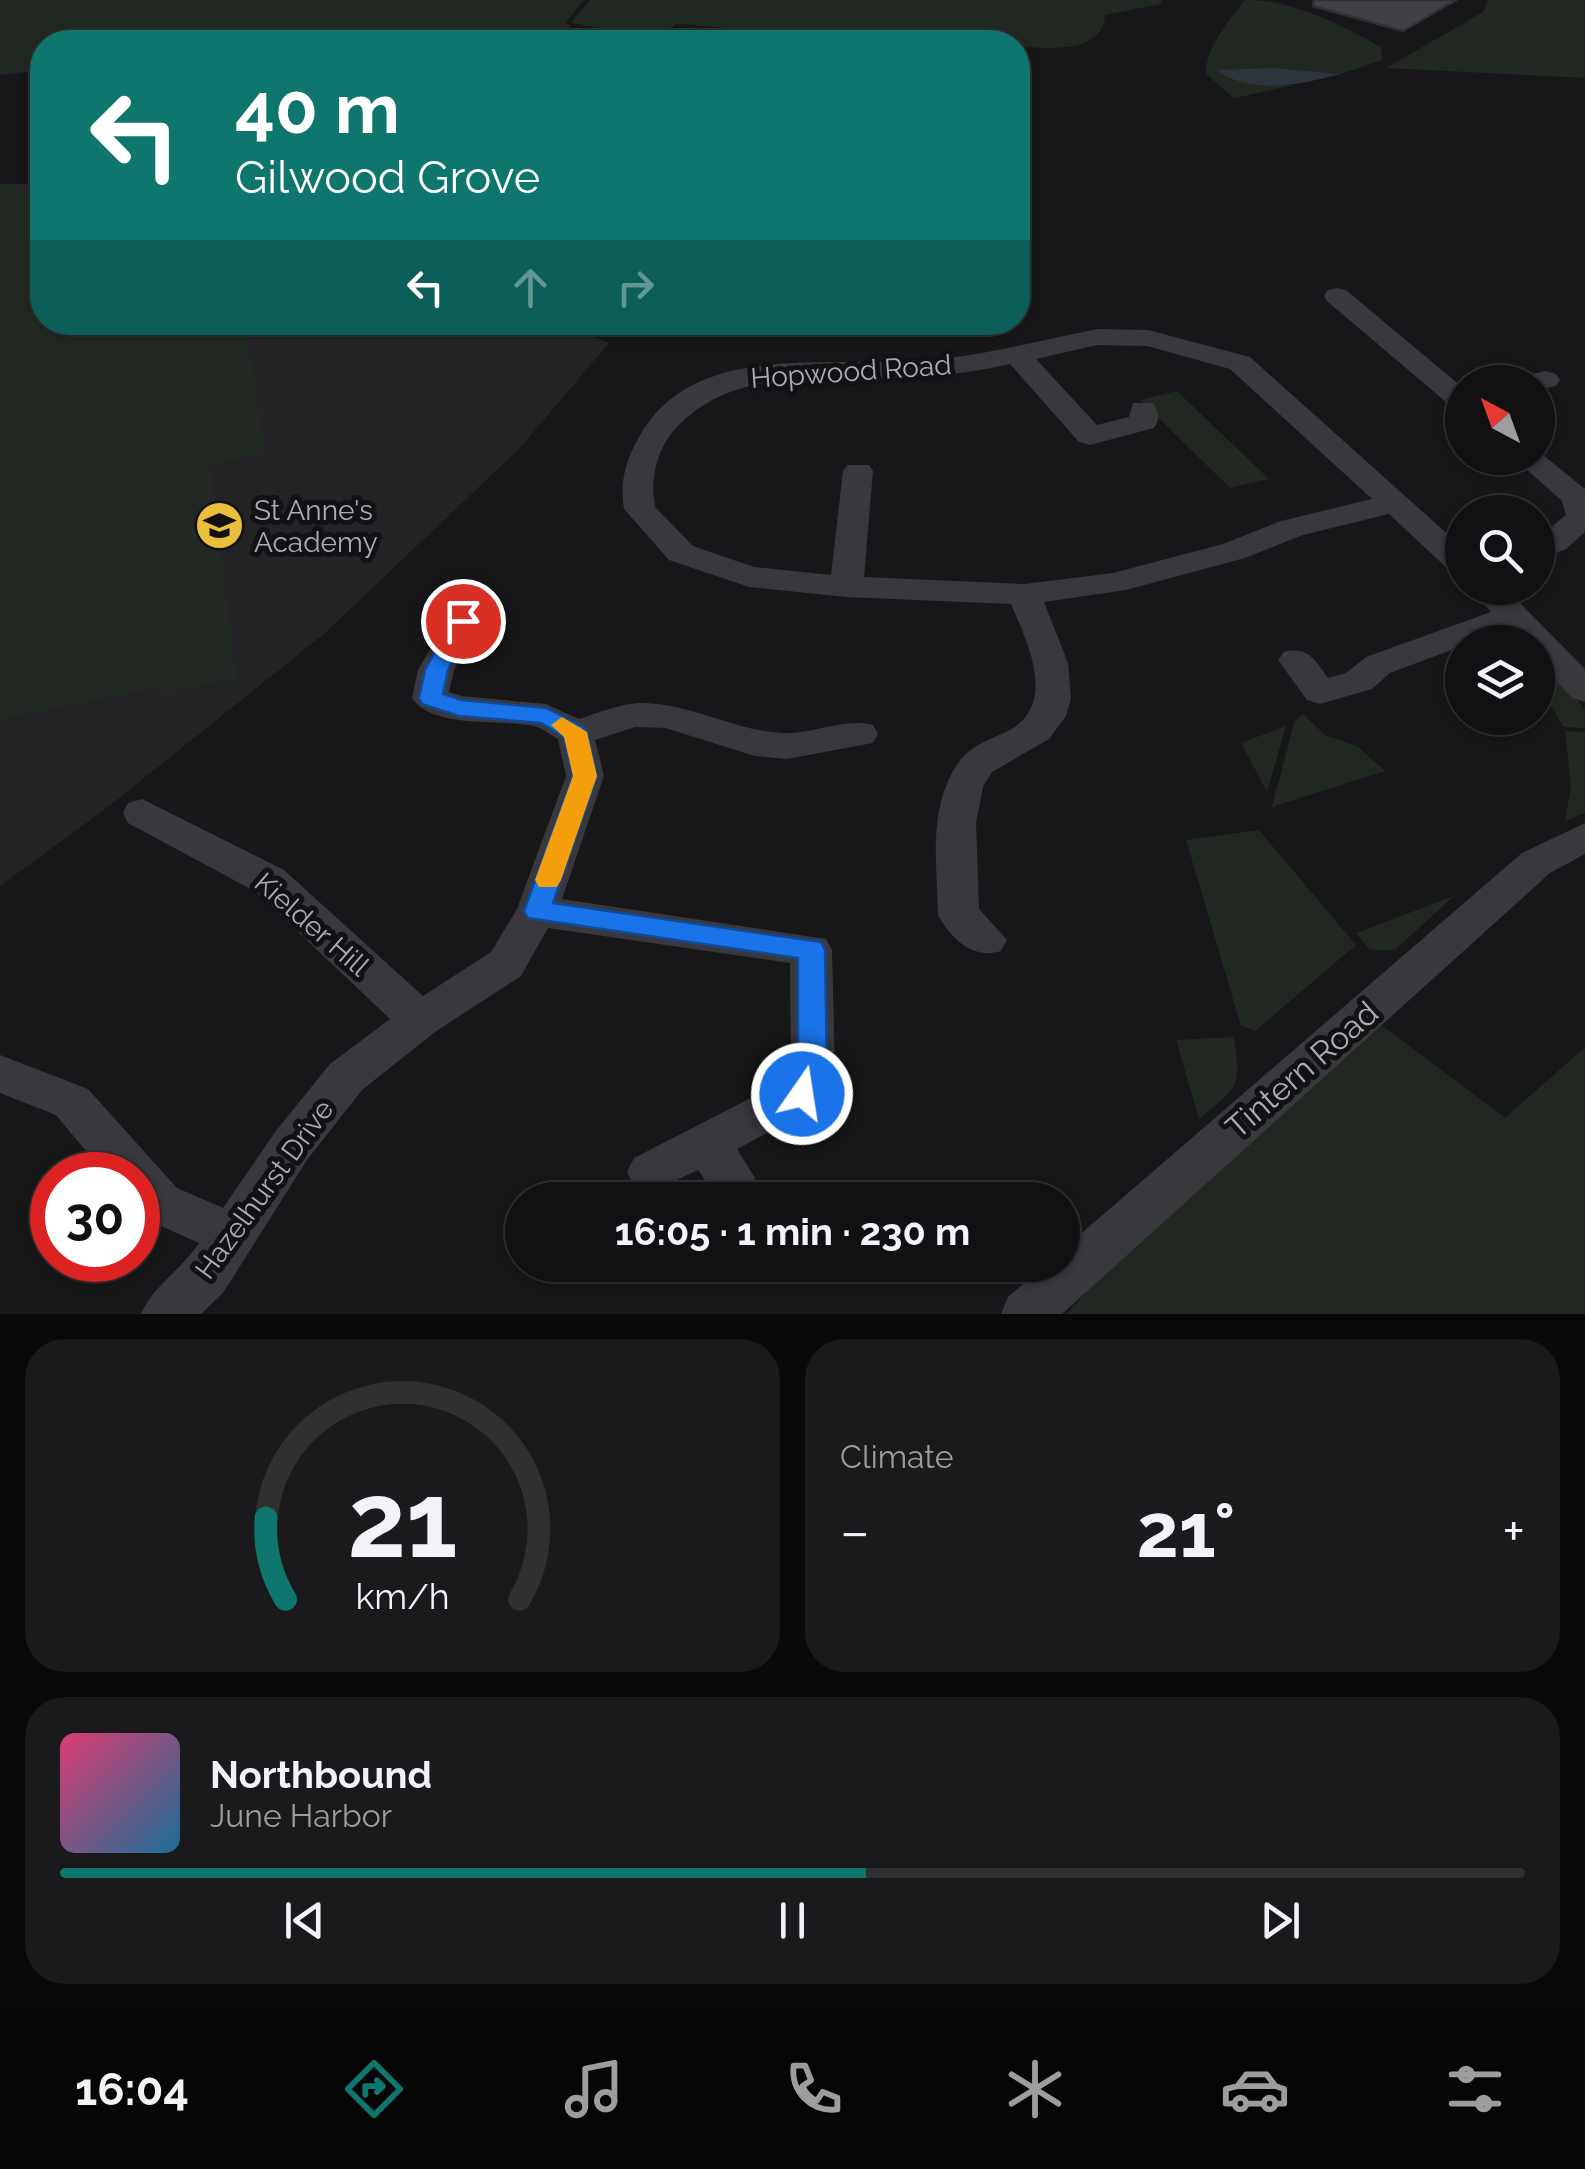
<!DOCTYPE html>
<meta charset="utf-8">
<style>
:root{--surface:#111012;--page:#1a191b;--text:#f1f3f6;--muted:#9c9d9f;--line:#303032;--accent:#0f766e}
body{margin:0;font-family:Raleway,sans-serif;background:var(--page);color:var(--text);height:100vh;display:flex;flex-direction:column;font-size:38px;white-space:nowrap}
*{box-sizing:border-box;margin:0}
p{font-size:32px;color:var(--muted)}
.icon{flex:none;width:55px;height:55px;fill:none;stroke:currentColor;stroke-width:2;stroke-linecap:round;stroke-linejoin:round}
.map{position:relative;height:1314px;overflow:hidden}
.drawer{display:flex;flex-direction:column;gap:25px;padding:25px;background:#09090a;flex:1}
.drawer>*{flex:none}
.guide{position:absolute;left:30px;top:30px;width:1000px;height:305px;border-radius:40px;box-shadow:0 2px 8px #0004,0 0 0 2px var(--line);background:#0f766e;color:#fff;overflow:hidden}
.needle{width:65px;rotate:319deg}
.tools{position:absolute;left:1445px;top:365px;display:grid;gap:20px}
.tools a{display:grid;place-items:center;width:110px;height:110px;border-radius:50%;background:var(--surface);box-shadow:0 2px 8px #0004,0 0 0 2px var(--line);font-size:50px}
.speed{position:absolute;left:30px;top:1152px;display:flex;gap:20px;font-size:50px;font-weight:700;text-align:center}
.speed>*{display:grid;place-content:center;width:130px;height:130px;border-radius:50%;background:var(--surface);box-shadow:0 2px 8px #0004,0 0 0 2px var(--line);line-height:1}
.speed .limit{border:15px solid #d22;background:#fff;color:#111}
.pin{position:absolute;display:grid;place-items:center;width:85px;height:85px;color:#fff;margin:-42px;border:5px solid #fff;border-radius:50%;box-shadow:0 2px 10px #0007}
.me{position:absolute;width:110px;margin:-55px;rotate:13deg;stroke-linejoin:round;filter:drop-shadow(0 0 8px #0008)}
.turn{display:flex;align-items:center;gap:35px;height:210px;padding:0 40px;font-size:45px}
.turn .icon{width:130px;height:130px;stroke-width:2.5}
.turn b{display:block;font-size:70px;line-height:85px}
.lanes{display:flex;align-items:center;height:95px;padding:0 40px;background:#0003;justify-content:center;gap:50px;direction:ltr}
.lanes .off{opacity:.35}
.big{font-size:75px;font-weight:700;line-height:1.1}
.drawer .widget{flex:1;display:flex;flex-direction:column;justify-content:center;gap:15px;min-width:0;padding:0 35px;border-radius:40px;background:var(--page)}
.drawer .dial{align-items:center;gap:0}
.dial svg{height:260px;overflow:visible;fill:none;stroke:var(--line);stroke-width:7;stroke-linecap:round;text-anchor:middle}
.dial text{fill:var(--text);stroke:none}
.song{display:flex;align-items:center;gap:30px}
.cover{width:120px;height:120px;border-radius:15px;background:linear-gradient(135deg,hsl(340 70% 55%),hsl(200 70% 35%))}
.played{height:10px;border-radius:5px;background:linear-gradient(90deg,var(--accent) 55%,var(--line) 55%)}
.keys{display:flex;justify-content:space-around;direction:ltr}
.heat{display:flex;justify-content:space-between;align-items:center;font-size:55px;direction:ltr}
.drawer .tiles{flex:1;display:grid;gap:25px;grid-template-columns:1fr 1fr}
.widget:last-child{grid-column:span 2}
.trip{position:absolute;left:505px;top:1182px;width:575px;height:100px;border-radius:50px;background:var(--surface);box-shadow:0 2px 8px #0004,0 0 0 2px var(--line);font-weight:700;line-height:100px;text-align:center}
.tab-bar{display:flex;height:160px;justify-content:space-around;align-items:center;background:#070607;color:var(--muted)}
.tab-bar .icon{width:70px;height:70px}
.tab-bar .on{color:var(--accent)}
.tab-bar b{font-size:45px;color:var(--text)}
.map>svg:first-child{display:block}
.built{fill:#232225}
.green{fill:#212822}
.water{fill:#2d343c}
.building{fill:#414145;stroke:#313034;stroke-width:2.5}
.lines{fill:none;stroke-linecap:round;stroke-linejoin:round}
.minor{fill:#38383d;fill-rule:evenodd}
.route{fill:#1a73e8;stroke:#114b97;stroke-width:2.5}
.slow{fill:#f59e0b}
.labels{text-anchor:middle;stroke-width:10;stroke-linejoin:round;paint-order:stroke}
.street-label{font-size:28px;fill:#a9acb8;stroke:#121113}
.poi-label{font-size:28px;fill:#a9acb8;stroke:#121113;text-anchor:start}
.near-street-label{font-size:32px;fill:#a9acb8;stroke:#121113}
</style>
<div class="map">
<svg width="1585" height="1314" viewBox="0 0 1585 1314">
<rect width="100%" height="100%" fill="#171618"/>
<path class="built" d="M 0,285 L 42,322 L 553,322 L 609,343 L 520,448 L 325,633 L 108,807 L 0,886 Z"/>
<path class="green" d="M 0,0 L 584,0 L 566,22 L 588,42 L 42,42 L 42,70 L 0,75 Z
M 590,0 L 1162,0 L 1161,4 L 1105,15 C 1103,56 1046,47 1018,47 L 1018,42 L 978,42 L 975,32 C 932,26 889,40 845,39 C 788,38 733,27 676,24 L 658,38 L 571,23 Z
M 1245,0 C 1294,0 1339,24 1381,47 L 1382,60 L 1341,74 L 1275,68 L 1217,71 L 1252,83 L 1295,85 L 1234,98 L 1206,74 C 1205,48 1230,19 1245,0 Z
M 1488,0 L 1585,0 L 1585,78 L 1386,68 L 1483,12 Z
M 0,184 L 42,184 L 42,322 L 246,323 L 265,455 L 210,464 L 237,679 L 162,693 L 161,688 L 0,720 Z
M 1177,391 L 1269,479 L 1230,488 L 1140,400 Z
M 1538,658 L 1579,702 L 1585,710 L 1585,728 L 1564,727 L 1538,687 Z
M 1303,714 L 1325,735 L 1357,746 L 1385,771 L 1272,807 L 1294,722 Z
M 1286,726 L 1267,792 L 1241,743 Z
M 1565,731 L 1585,732 L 1585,813 L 1565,821 L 1571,786 Z
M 1259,830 L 1356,945 L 1255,1031 L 1241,1026 L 1186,840 Z
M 1454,896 L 1395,950 L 1370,950 L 1356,933 Z
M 1381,1025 L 1505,1118 L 1585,1047 L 1585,1314 L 1066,1314 L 1104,1274 Z
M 1234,1037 C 1242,1090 1238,1085 1199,1119 L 1176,1040 Z"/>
<path class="water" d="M 1275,68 L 1341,74 C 1302,84 1252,96 1216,70 Z"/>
<path class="building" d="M 1314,0 L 1456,0 L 1403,31 L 1313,6 Z"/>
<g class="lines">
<path class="minor" d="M 1337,288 L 1346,290 L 1462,387 L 1462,410 L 1452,407 L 1328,302 L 1324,296 L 1328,290 Z
M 1097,329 L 1148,330 L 1250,357 L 1462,547 L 1462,574 L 1450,571 L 1389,514 L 1303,535 L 1245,558 L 1126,590 L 1044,602 L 1068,663 L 1071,699 L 1066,716 L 1049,739 L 992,772 L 983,787 L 976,823 L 979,909 L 1007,940 L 1001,951 C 973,960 951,939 938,915 C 937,864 928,811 956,766 C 968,747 986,741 1006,732 C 1059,706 1028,644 1011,604 L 846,597 L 749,587 L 669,560 L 624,509 C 620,481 625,462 639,437 C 691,341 827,367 917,361 C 978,357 1038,341 1097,329 ZM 1097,345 L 1147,346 L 1230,369 L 1372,499 L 1281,521 L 1223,544 L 1113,573 L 1024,584 L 864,577 L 873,471 L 869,465 L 847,465 L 843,471 L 831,575 L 754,567 L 693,546 L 655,507 C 650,478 656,450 676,428 C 738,361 836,383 918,377 C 948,375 980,371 1010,364 L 1079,442 L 1090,445 L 1154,428 C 1160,420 1159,411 1153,403 L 1133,403 L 1129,417 L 1097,425 L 1036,359 Z
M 1546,371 L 1556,374 L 1560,380 L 1556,386 L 1538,390 L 1538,382 L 1519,382 L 1523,376 Z
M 1538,451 L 1585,489 L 1585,532 L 1566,549 L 1538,560 L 1538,538 L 1566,515 L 1562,501 L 1514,458 L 1538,458 Z
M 1471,588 L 1505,588 L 1585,669 L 1585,702 L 1572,698 L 1538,661 L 1538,642 L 1520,642 L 1507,629 L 1462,642 L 1462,646 L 1390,673 L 1372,689 L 1320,704 L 1307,700 L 1278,660 L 1284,652 C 1308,646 1315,660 1328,678 L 1346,673 L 1366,657 L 1491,612 Z
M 463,610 L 475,613 L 480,621 L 454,670 L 449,692 L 462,696 L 546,704 L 579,719 C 598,713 619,704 639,703 C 688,702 732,730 782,733 C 812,735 843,717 873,725 L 878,734 L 873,743 L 787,759 L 755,756 L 665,728 L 635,727 L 595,740 L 604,776 L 562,899 L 826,939 L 832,950 L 835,1072 L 818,1106 L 737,1149 L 755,1178 L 748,1193 C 719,1203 714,1193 698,1170 L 651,1192 L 634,1186 L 627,1172 L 634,1158 L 786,1080 L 791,1071 L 790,963 L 548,928 L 521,976 L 435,1032 L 362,1090 L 307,1160 L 223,1293 L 201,1314 L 141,1314 C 153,1286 182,1269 199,1243 L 143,1218 L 138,1211 L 138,1175 L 106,1175 L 56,1115 L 0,1093 L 0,1055 L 88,1089 L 177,1188 L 223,1208 L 275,1132 L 330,1064 L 390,1019 L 256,892 L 128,823 L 123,813 L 128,803 L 142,799 L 284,870 L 423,996 L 491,952 L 517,909 L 566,776 L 558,739 C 552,736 544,729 537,727 C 504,718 432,730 412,698 L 418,670 L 446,621 L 451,613 Z
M 1585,823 L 1585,854 L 1550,873 L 1062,1314 L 1001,1314 L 1008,1297 L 1046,1265 L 1062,1265 L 1062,1250 L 1522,853 Z"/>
</g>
<path class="route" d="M 463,614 L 474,621 L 448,670 L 443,694 L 461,700 L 546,708 L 583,727 L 587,732 L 597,776 L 553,903 L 821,942 L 825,950 L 827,1072 L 812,1102 L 802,1106 L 791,1102 L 787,1094 L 798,1071 L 798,958 L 528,918 L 524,911 L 573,776 L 564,737 L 541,723 L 459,716 L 422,704 L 419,698 L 425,670 L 455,616 Z"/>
<path class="slow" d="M 562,717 L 587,732 L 597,776 L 561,880 L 557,887 L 539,887 L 535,880 L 573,776 L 564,737 L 551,725 Z"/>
<defs>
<symbol id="school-disc" viewBox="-11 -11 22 22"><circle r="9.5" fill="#eabf3c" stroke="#121113"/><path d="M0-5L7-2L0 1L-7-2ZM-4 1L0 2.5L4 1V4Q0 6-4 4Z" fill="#111"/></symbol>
</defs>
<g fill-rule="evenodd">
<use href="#school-disc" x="192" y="498" width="55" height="55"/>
</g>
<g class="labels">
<g class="street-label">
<text transform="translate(851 371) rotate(-4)" y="10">Hopwood Road</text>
<text transform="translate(312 924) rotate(41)" y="10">Kielder Hill</text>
<text transform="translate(264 1189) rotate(-54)" y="10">Hazelhurst Drive</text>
</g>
<g class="poi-label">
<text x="254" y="520">St Anne's<tspan x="254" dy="32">Academy</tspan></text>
</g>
<g class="near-street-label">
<text transform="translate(1302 1070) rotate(-41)" y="11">Tintern Road</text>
</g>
</g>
</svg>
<div class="tools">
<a><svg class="needle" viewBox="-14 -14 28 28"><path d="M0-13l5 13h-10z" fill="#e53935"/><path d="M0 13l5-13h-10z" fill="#9c9d9f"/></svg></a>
<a><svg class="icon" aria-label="search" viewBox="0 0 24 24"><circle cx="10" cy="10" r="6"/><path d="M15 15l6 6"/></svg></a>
<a><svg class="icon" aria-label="layers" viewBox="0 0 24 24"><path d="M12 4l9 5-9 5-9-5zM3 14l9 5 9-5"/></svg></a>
</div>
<div class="speed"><div class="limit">30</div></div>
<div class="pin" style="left:463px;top:621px;background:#d93025"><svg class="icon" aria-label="arrive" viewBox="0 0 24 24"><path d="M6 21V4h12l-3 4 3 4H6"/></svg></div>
<svg class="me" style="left:802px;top:1094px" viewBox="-20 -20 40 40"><circle r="17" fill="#1a73e8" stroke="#fff" stroke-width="3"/><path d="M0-11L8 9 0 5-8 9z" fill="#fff"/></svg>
<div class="trip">16:05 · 1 min · 230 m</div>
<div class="guide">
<div class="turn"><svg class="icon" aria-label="left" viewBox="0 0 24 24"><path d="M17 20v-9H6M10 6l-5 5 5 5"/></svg><div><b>40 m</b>Gilwood Grove</div></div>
<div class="lanes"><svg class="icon" aria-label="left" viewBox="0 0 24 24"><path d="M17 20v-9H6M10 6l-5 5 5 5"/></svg><svg class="icon off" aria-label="ahead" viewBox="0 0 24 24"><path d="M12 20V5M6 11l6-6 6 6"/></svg><svg class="icon off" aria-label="right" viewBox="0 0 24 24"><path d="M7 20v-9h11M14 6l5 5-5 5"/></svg></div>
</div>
</div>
<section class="drawer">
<div class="tiles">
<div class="widget dial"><svg viewBox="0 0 100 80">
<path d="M14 69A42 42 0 1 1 86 69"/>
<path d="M14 69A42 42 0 0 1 8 44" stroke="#0f766e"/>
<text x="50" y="56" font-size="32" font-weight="700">21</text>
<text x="50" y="72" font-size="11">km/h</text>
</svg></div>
<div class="widget"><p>Climate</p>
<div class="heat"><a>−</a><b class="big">21°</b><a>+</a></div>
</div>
<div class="widget">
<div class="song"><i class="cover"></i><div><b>Northbound</b><p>June Harbor</p></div></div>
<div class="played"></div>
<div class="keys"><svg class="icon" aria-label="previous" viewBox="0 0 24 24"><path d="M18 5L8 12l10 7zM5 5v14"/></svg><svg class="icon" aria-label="pause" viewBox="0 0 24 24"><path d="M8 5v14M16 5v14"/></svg><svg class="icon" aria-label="next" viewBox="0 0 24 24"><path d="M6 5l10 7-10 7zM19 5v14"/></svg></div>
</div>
</div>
</section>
<nav class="tab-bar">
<b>16:04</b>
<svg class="icon on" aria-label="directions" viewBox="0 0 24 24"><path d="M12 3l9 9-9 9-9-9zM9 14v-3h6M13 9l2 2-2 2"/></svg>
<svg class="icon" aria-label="music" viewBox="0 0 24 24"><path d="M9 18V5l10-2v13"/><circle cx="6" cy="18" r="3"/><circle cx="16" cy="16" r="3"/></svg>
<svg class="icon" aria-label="phone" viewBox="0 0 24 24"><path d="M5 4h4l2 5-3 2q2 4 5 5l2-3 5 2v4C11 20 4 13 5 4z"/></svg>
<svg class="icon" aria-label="climate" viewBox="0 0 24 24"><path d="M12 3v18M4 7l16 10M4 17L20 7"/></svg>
<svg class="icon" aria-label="car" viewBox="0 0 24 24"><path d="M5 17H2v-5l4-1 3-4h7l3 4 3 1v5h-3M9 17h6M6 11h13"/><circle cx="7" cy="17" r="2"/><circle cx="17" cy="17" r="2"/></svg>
<svg class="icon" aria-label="filters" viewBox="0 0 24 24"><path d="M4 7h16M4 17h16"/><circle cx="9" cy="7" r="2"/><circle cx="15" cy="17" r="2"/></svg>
</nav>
